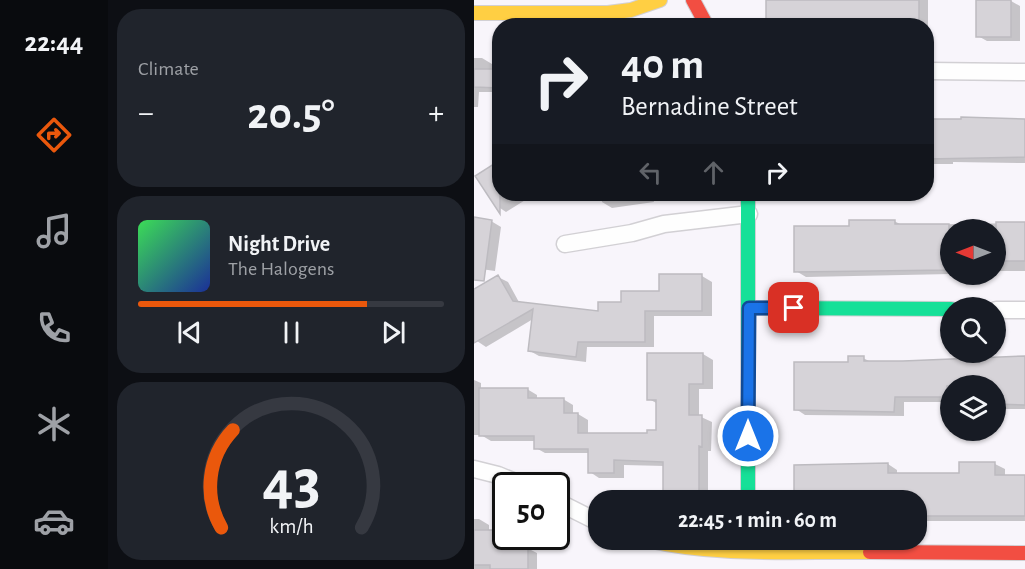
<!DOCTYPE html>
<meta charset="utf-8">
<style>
:root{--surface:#171b24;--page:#20242c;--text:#f1f3f6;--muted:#9ea1a6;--line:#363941;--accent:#ea580c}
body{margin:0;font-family:"Alegreya Sans",sans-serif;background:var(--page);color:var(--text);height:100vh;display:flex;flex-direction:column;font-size:22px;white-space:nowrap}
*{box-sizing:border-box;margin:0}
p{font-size:20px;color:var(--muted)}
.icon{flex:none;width:33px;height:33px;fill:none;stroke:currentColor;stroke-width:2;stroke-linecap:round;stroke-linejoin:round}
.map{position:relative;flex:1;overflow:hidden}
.details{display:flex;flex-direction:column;gap:9px;padding:9px;background:#0d0f14;width:366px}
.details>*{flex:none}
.banner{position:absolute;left:18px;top:18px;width:442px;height:183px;border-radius:24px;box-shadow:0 2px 4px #0004;background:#171b24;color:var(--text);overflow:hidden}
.needle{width:39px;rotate:270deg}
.controls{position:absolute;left:466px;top:219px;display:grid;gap:12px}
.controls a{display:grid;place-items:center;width:66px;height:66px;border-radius:50%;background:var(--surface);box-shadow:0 2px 4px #0004;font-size:30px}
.speed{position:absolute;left:18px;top:472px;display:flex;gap:12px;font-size:30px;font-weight:700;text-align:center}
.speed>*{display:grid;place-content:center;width:78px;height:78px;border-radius:50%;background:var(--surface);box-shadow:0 2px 4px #0004;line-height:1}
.speed .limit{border:3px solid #111;border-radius:9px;background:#fff;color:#111}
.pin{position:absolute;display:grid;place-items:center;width:51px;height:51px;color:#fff;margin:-26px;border-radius:12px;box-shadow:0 3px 9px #0006}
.me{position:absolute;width:66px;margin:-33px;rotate:0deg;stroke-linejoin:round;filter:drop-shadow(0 0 4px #0008)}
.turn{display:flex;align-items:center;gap:21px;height:126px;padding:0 30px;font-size:27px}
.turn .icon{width:78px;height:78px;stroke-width:2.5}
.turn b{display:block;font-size:42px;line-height:51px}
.lanes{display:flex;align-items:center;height:57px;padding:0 30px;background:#0003;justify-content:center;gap:30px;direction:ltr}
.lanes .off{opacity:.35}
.big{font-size:45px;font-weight:700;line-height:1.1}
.details .card{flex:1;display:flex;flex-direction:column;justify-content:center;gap:9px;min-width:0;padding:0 21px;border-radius:24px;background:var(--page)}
.details .dial{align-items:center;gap:0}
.dial svg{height:156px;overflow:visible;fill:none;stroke:var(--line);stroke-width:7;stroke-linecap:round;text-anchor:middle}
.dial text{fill:var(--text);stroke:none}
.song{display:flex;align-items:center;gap:18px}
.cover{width:72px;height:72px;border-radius:9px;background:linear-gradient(135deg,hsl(130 70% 55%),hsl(230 70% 35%))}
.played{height:6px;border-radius:3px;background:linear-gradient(90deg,var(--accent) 75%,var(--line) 75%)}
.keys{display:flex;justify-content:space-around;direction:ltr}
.heat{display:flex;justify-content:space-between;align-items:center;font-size:33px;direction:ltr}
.trip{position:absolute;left:114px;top:490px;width:339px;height:60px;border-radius:24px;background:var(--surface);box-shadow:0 2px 4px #0004;font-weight:700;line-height:60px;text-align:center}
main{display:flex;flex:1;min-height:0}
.tabs{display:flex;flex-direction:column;width:108px;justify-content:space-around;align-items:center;background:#090b0e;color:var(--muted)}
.tabs .icon{width:42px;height:42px}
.tabs .active{color:var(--accent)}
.tabs b{font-size:27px;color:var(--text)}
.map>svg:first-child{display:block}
.shadow{fill:#0003}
.building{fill:#d6d3d8;stroke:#bdbbc0;stroke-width:1.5}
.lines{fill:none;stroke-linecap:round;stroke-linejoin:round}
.street-casing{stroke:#d2d0d4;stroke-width:19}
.fast-casing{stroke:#d2d0d4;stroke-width:16}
.slow-casing{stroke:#d2d0d4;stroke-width:16}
.jam-casing{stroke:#d2d0d4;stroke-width:16}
.street{stroke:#fefefe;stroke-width:16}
.fast{stroke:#16e098;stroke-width:14}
.slow{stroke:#ffcf43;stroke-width:14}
.jam{stroke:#f24e42;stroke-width:14}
.route-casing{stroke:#114b97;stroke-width:15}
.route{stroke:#1a73e8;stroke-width:10}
</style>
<main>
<nav class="tabs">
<b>22:44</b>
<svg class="icon active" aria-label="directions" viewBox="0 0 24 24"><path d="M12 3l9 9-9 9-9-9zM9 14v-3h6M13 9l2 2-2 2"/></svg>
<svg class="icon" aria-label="music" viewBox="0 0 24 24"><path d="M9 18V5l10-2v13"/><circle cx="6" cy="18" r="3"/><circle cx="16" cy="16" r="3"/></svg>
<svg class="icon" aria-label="phone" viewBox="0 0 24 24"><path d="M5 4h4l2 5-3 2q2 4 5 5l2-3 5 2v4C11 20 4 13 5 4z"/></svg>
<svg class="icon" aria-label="climate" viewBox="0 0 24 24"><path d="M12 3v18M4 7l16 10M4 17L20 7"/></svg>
<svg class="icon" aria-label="car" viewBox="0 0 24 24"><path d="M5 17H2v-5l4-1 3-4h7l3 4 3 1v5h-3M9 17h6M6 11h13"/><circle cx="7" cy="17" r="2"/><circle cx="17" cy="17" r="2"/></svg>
</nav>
<section class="details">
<div class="card"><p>Climate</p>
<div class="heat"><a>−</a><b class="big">20.5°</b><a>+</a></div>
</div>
<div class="card">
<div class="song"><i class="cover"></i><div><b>Night Drive</b><p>The Halogens</p></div></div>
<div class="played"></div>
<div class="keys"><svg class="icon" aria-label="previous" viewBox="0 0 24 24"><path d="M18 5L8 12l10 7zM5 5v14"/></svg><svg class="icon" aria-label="pause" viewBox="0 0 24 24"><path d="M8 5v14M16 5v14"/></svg><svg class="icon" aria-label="next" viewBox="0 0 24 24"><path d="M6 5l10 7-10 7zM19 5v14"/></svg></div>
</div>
<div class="card dial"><svg viewBox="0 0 100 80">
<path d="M14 69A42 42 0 1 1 86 69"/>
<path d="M14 69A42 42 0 0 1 20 19" stroke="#ea580c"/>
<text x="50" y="56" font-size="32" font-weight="700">43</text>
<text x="50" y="72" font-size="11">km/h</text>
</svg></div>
</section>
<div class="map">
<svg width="551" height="569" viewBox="0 0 551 569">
<rect width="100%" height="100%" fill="#f8f5fb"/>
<path class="shadow" d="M 293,0 L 454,0 L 454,37 L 453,26 L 293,26 Z
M 504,0 L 537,1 L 546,6 L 546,41 L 513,41 L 504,36 Z
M 0,58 L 8,58 L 18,64 L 18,71 L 26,71 L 26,92 L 5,92 L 4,107 L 0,107 Z
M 453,121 L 551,121 L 551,163 L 479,162 L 479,164 L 453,164 Z
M 26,194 L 61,194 L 32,212 L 23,206 Z
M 127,194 L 189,194 L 179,197 L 180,202 L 138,208 L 128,202 Z
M 0,219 L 17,221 L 27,227 L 21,271 L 0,268 Z
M 420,221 L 428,225 L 551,223 L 551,271 L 522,271 L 522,230 L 477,230 L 477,274 L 332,277 L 322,271 L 376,227 Z
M 513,274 L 513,281 L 492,281 L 482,275 Z
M 186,276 L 228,276 L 238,282 L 238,316 L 180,316 L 180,347 L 113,347 L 112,362 L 65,356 L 56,351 L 59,319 L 12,347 L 3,341 L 0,337 L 0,291 L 24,277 L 34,282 L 46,304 L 126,313 L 148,303 L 186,292 Z
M 175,354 L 229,354 L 239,360 L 239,389 L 225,389 L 225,416 L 238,422 L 237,451 L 234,451 L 234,501 L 191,501 L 191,466 L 150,465 L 150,478 L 125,478 L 116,472 L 116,453 L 71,453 L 62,448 L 62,441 L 17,441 L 7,435 L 0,435 L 0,380 L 7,383 L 7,389 L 53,389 L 63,395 L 63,399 L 89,399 L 99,405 L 99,414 L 104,414 L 114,420 L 114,435 L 174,435 L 184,431 L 184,404 L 175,399 Z
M 536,357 L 551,358 L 551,409 L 522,409 L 522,386 L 477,386 L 477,402 L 430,402 L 430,416 L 331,415 L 322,409 L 375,364 L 389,358 L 397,362 Z
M 414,464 L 423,470 L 423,474 L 487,474 L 521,464 L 531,469 L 531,476 L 551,476 L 551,521 L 442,521 L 442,501 L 322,501 Z
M 0,519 L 5,519 L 15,525 L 15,532 L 32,537 L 46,537 L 46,548 L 53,548 L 63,553 L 63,569 L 0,569 Z"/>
<path class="building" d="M 292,0 L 445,0 L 445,26 L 292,26 Z
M 502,0 L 537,0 L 537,37 L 502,37 Z
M 0,69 L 25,69 L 25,88 L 0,87 Z
M 487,117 L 551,119 L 551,157 L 453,159 L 453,119 L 487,119 Z
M 26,160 L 26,214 L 1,176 Z
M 0,217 L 18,220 L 10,281 L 0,280 Z
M 375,220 L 421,220 L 421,224 L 475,224 L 475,270 L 320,272 L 320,226 L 375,226 Z
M 522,222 L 551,222 L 551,261 L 522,261 Z
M 185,274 L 228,274 L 228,311 L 171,311 L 171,342 L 104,342 L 102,357 L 54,351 L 59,309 L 0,343 L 0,289 L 24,275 L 39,301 L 124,311 L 124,302 L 147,302 L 147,291 L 185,291 Z
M 173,353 L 229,353 L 229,384 L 215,384 L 215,415 L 228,415 L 228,447 L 225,446 L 225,501 L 189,501 L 189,462 L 140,460 L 140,473 L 114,473 L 114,449 L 60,449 L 60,436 L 5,436 L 5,388 L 54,388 L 54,398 L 90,398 L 90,413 L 104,413 L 104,433 L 173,433 L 173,430 L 182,430 L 182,400 L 173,400 Z
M 374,356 L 390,356 L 390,361 L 429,361 L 551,356 L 551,405 L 522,404 L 522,386 L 473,386 L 473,397 L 421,397 L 420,412 L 320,410 L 320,362 L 374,362 Z
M 485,462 L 521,462 L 521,475 L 551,475 L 551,516 L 442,516 L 442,501 L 320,501 L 320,465 L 414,463 L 414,473 L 485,473 Z
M 0,530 L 32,530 L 32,537 L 37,537 L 37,546 L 54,546 L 54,569 L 16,569 L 16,565 L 0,565 Z"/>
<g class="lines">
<defs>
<path id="street" d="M 453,71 L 551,72
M 91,244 L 158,233 L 190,224 L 275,214
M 522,310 L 551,310
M 0,469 L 24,475 L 51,486
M 82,501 L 124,522"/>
<path id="fast" d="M 274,194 L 274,501
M 275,308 L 477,309"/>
<path id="slow" d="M 0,13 L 134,13 L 157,10 L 186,0
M 172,540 C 245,557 321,551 396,552"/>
<path id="jam" d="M 219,0 L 233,26
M 396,552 L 551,553"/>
</defs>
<use href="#street" class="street-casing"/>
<use href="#fast" class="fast-casing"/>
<use href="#slow" class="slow-casing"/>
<use href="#jam" class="jam-casing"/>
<use href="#street" class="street"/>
<use href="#fast" class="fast"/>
<use href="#slow" class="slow"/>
<use href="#jam" class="jam"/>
</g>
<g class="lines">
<defs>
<path id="route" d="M 274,436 L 275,308 L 320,308"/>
</defs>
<use href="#route" class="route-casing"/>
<use href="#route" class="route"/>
</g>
</svg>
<div class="controls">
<a><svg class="needle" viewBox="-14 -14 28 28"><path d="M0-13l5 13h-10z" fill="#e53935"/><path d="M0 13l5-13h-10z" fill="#9ea1a6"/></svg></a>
<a><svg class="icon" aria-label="search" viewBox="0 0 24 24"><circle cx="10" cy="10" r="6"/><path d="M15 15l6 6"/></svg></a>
<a><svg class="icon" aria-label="layers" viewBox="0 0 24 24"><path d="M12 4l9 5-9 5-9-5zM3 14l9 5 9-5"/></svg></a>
</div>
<div class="speed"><div class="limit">50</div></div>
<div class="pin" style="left:320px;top:308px;background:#d93025"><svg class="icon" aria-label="arrive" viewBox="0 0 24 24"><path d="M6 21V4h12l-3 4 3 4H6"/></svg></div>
<svg class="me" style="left:274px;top:436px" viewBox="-20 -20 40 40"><circle r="17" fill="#1a73e8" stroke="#fff" stroke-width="3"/><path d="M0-11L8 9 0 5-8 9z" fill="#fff"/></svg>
<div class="trip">22:45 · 1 min · 60 m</div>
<div class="banner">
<div class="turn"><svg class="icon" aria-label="right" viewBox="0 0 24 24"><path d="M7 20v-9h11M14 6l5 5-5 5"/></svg><div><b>40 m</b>Bernadine Street</div></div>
<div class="lanes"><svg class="icon off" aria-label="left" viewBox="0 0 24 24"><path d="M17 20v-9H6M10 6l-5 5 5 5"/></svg><svg class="icon off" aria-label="ahead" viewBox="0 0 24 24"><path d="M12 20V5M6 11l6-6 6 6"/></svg><svg class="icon" aria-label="right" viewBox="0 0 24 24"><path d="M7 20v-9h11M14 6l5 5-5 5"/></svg></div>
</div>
</div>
</main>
